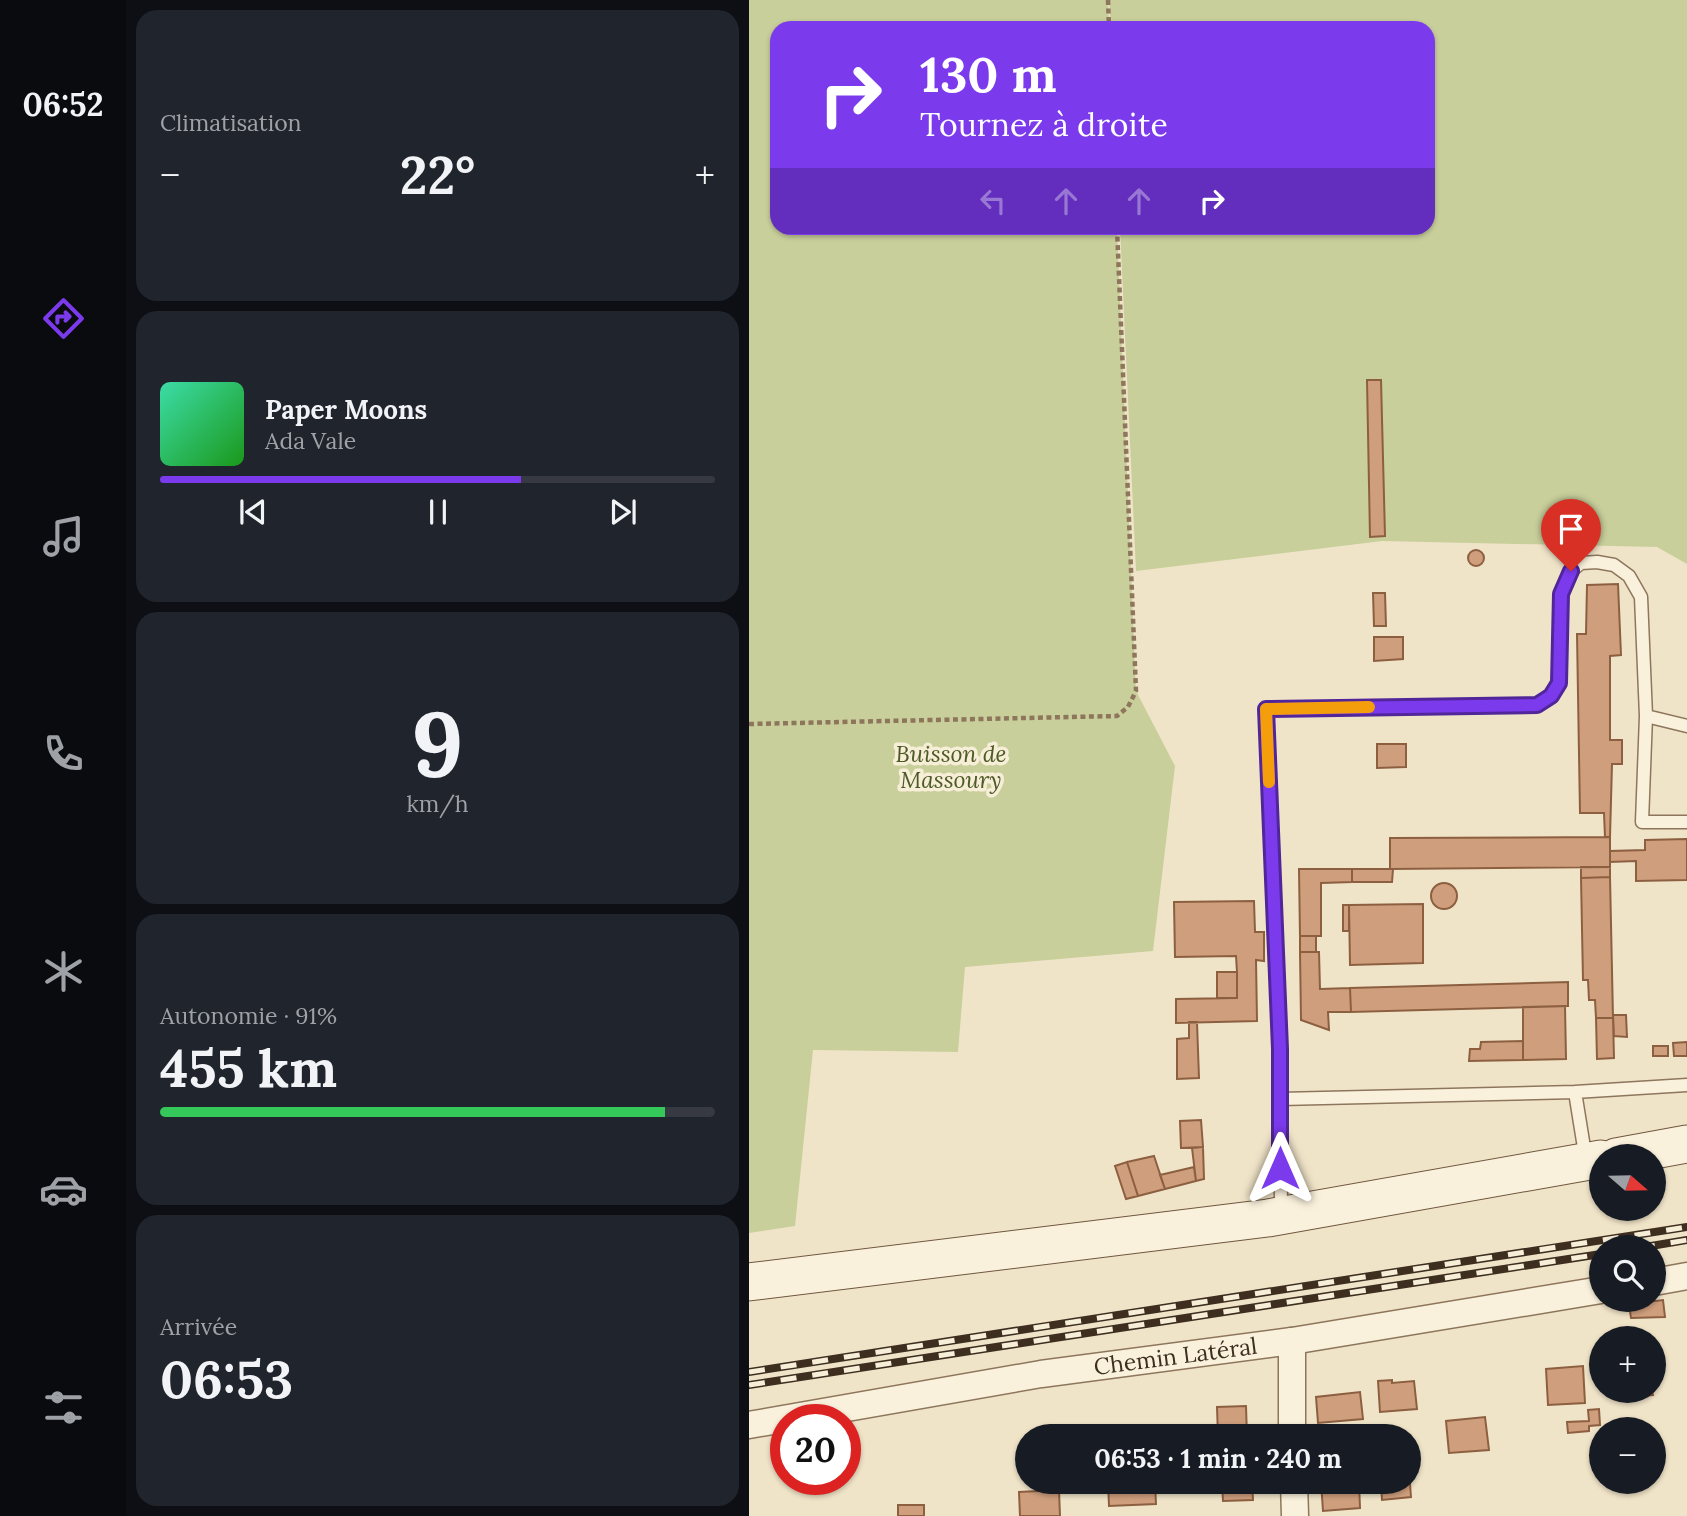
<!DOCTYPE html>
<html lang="fr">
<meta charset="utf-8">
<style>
:root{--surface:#171b24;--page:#20242c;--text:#f1f3f6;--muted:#9ea1a6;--line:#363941;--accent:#7c3aed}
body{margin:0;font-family:Lora,serif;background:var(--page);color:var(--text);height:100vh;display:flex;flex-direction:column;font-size:26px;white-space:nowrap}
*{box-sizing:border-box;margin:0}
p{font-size:23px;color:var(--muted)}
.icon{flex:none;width:38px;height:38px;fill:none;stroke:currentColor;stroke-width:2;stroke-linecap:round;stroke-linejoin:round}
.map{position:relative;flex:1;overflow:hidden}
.side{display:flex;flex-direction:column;gap:10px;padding:10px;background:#0d0f14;width:623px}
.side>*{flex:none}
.top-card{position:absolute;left:21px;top:21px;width:665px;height:214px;border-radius:21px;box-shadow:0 2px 5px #0004;background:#7c3aed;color:#fff;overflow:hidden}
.needle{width:46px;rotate:110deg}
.tools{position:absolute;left:840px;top:1144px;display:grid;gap:14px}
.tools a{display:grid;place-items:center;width:77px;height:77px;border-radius:50%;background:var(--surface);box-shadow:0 2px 5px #0004;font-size:35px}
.speed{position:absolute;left:21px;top:1404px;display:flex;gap:14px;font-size:35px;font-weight:700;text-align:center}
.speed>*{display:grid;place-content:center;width:91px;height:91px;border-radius:50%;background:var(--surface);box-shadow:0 2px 5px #0004;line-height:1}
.speed .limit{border:10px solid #d22;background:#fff;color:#111}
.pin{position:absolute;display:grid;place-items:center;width:60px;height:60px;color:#fff;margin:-72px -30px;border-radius:50% 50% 50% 0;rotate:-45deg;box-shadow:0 0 7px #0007}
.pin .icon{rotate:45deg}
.me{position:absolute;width:77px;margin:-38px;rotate:0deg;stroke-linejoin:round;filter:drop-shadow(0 0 5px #0008)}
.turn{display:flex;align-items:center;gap:24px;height:147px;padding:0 35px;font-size:32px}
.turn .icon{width:91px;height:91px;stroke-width:2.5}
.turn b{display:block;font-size:49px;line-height:60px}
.lanes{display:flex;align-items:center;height:66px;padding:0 35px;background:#0003;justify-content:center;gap:35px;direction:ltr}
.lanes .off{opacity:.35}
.big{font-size:52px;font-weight:700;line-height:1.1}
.side .card{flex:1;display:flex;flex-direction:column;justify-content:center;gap:10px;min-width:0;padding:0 24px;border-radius:21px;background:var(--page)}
.side .dial{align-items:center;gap:0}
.dial b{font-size:91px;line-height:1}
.song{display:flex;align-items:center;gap:21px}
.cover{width:84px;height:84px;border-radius:10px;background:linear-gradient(135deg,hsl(160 70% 55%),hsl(120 70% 35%))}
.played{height:7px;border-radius:4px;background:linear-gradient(90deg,var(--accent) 65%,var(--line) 65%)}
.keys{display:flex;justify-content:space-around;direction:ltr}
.heat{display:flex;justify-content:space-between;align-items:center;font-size:38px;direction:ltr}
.charge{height:10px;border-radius:5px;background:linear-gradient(90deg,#34c759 91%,var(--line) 0)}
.trip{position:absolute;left:266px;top:1424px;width:406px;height:70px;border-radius:35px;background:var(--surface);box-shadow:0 2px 5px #0004;font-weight:700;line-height:70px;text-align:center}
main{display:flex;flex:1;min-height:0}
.tabs{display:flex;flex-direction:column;width:126px;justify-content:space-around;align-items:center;background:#090b0e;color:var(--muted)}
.tabs .icon{width:49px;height:49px}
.tabs .on{color:var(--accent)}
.tabs b{font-size:32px;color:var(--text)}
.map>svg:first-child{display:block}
.green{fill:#c9cf9b}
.building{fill:#cf9f7d;stroke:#8d5f41;stroke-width:2}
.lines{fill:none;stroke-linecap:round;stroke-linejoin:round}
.service-casing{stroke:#8d765c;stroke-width:15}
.minor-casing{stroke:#8d765c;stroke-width:29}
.secondary-casing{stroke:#6f573f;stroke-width:39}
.path{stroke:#8d765c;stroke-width:4.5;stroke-dasharray:5 3.5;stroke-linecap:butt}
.service{stroke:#faf1dc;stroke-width:12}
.minor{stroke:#faf1dc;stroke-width:26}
.secondary{stroke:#faf1dc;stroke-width:37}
.rail-casing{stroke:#3d2e20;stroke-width:8}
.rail{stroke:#f7eed8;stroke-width:5;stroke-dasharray:16;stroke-linecap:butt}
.route-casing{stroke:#51269a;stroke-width:18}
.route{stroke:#7c3aed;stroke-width:12}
.slow{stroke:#f59e0b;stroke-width:12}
.labels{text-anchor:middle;stroke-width:7;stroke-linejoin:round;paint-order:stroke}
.park-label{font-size:23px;font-style:italic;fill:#4d5a26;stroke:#f7eed8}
.street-label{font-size:23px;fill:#3d2e20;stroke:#f7eed8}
</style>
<main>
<nav class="tabs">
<b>06:52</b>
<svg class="icon on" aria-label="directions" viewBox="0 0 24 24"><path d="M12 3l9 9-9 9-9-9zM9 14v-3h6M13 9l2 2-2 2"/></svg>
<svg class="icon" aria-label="music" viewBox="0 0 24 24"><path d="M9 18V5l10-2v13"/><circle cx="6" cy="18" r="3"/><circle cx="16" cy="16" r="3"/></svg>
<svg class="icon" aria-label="phone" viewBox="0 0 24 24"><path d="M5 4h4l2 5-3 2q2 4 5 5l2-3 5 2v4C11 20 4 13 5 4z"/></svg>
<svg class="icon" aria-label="climate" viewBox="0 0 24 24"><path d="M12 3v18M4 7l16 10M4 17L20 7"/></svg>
<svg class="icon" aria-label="car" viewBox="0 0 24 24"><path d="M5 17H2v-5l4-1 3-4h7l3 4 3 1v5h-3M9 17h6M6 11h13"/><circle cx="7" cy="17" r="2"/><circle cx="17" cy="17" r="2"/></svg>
<svg class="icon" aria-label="filters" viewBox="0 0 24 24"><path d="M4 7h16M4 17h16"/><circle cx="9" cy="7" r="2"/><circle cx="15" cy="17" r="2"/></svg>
</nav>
<section class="side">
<div class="card"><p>Climatisation</p>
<div class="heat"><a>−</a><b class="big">22°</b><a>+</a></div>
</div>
<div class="card">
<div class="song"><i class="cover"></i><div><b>Paper Moons</b><p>Ada Vale</p></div></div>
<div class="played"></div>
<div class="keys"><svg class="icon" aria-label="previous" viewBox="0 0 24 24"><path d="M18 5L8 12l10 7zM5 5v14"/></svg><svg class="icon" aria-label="pause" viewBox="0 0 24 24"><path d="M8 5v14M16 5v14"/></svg><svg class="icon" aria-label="next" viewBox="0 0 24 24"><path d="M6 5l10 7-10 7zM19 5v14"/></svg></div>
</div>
<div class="card dial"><b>9</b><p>km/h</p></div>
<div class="card"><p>Autonomie · 91%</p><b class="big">455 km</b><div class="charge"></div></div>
<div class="card"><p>Arrivée</p><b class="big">06:53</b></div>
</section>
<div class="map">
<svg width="938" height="1516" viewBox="0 0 938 1516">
<rect width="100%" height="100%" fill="#f0e4c8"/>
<path class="green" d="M 0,0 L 359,0 L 360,28 L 28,28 L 28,228 L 368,228 L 387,691 L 426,766 L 404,951 L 216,967 L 209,1052 L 64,1050 L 46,1226 L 0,1233 Z
M 360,0 L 938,0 L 938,564 L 908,547 L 633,541 L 387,571 L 371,228 L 679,228 L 679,28 L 362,28 Z"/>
<path class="building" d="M 618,380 L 632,380 L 636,536 L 621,537 Z
M719 558a8 8 0 1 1 16 0a8 8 0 1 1-16 0Z
M 869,584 L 872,655 L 861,656 L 861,740 L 873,740 L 873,764 L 863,764 L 861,837 L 856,837 L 855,813 L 831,813 L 828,634 L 837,634 L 838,585 Z
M 624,593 L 636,593 L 637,626 L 625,626 Z
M 625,637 L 654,637 L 654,659 L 625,661 Z
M 628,744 L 657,744 L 657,767 L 628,768 Z
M 861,837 L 861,867 L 641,869 L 641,838 Z
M 938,839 L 938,880 L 887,881 L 887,861 L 861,862 L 861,851 L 896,850 L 896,840 Z
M 832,867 L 861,867 L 861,877 L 832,878 Z
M 550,869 L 603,869 L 603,882 L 572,883 L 572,936 L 551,936 Z
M 603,869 L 644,869 L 643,882 L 603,882 Z
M 861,877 L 864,1018 L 847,1018 L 846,1000 L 840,1000 L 839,980 L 834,980 L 832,878 Z
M682 896a13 13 0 1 1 26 0a13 13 0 1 1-26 0Z
M 505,901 L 506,932 L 515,932 L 515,961 L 507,960 L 508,1021 L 427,1023 L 427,999 L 488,998 L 488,972 L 487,956 L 426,957 L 425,902 Z
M 674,904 L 674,963 L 601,965 L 600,905 Z
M 594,905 L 600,905 L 600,931 L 594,931 Z
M 551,936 L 567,936 L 567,952 L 551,952 Z
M 551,952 L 570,952 L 571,989 L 601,988 L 602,1012 L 579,1012 L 580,1030 L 552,1020 Z
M 468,972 L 488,972 L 488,998 L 468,998 Z
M 819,982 L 819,1006 L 602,1012 L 601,988 Z
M 816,1006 L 817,1059 L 774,1060 L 774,1007 Z
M 864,1015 L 877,1015 L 878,1037 L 865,1036 Z
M 847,1018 L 864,1018 L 865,1058 L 848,1059 Z
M 440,1022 L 448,1022 L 450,1078 L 428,1079 L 428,1039 L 440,1038 Z
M 774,1041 L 774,1060 L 720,1061 L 721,1049 L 731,1049 L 732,1042 Z
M 938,1042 L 938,1056 L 925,1056 L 924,1043 Z
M 904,1046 L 919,1046 L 919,1056 L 904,1056 Z
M 452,1120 L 454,1147 L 432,1148 L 431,1121 Z
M 454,1147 L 455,1179 L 447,1181 L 443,1148 Z
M 405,1156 L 416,1189 L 389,1196 L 378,1162 Z
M 378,1162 L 389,1196 L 377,1199 L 366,1166 Z
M 445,1167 L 447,1181 L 416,1189 L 411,1175 Z
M 914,1300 L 916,1317 L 882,1318 L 880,1304 Z
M 834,1366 L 836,1403 L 799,1405 L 797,1369 Z
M 643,1380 L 643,1383 L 665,1381 L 668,1409 L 631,1412 L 629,1381 Z
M 862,1391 L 903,1391 L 904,1395 L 862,1398 Z
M 611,1392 L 614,1419 L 569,1423 L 567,1397 Z
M 497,1406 L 498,1437 L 469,1437 L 468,1407 Z
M 850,1409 L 851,1425 L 840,1426 L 840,1431 L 819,1433 L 818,1422 L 840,1421 L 839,1410 Z
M 736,1417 L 740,1450 L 700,1453 L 697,1421 Z
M 660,1470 L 662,1497 L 633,1500 L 632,1482 L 660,1482 Z
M 359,1482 L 406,1482 L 407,1504 L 360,1506 Z
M 473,1482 L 503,1482 L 504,1500 L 474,1501 Z
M 572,1482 L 610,1482 L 611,1508 L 574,1511 Z
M 310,1490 L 311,1516 L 271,1516 L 270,1492 Z
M 149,1505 L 175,1505 L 175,1516 L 149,1516 Z"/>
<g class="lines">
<defs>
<path id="service" d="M 938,726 L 897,716 L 893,822 L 938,822
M 826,1092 L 938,1085
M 531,1099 L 826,1092 L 837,1160
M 532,1213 L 531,1049 L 517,709 L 788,705 L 802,696 L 810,683 L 812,594 L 822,571 L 832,563 L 848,562 L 865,565 L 880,576 L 892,597 L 897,716"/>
<g id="minor">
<path d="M 905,1282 L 938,1276"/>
<path id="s1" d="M 0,1425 L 292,1374 L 543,1341 L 852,1290"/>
<path d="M 543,1437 L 543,1341"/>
<path d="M 545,1482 L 546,1516"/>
</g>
<path id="secondary" d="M 867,1157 L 938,1144
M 0,1282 L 519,1218 L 852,1159"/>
</defs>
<use href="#service" class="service-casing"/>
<use href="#minor" class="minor-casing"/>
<use href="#secondary" class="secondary-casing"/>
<path class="path" d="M 359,0 L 360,28
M 0,724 L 368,716 L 379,707 L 387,691 L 368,228"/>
<use href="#service" class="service"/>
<use href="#minor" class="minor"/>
<use href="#secondary" class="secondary"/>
<defs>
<path id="rail" d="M 890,1248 L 938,1240
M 0,1372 L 938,1227
M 0,1385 L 852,1254"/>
</defs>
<use href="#rail" class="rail-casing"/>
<use href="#rail" class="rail"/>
</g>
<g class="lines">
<defs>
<path id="route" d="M 531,1168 L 531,1049 L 517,709 L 788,705 L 802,696 L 810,683 L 812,594 L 822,571"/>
</defs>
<use href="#route" class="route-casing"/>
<use href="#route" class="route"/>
<path class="slow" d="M 520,782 L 517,709 L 620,707"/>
</g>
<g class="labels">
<g class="park-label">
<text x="202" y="762">Buisson de<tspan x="202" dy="26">Massoury</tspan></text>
</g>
<g class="street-label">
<text dy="8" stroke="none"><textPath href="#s1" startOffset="432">Chemin Latéral</textPath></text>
</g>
</g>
</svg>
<div class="tools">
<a><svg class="needle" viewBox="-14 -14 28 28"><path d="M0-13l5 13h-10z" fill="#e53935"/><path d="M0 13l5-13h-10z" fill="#9ea1a6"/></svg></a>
<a><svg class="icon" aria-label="search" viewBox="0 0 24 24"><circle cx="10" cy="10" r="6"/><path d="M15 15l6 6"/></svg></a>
<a>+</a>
<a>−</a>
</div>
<div class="speed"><div class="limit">20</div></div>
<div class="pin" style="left:822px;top:571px;background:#d93025"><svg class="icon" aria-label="arrive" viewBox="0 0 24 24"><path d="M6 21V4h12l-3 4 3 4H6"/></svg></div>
<svg class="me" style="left:531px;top:1168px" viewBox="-20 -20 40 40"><path d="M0-17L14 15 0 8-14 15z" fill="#7c3aed" stroke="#fff" stroke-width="4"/></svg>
<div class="trip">06:53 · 1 min · 240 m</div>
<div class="top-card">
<div class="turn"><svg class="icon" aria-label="right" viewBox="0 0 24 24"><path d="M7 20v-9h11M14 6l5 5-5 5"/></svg><div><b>130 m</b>Tournez à droite</div></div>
<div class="lanes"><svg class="icon off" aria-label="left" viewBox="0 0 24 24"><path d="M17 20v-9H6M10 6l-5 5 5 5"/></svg><svg class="icon off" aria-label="ahead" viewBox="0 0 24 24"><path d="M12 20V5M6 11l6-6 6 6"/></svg><svg class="icon off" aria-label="ahead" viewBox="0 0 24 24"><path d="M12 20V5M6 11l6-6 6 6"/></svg><svg class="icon" aria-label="right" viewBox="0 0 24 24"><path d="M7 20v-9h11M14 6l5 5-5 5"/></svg></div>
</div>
</div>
</main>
